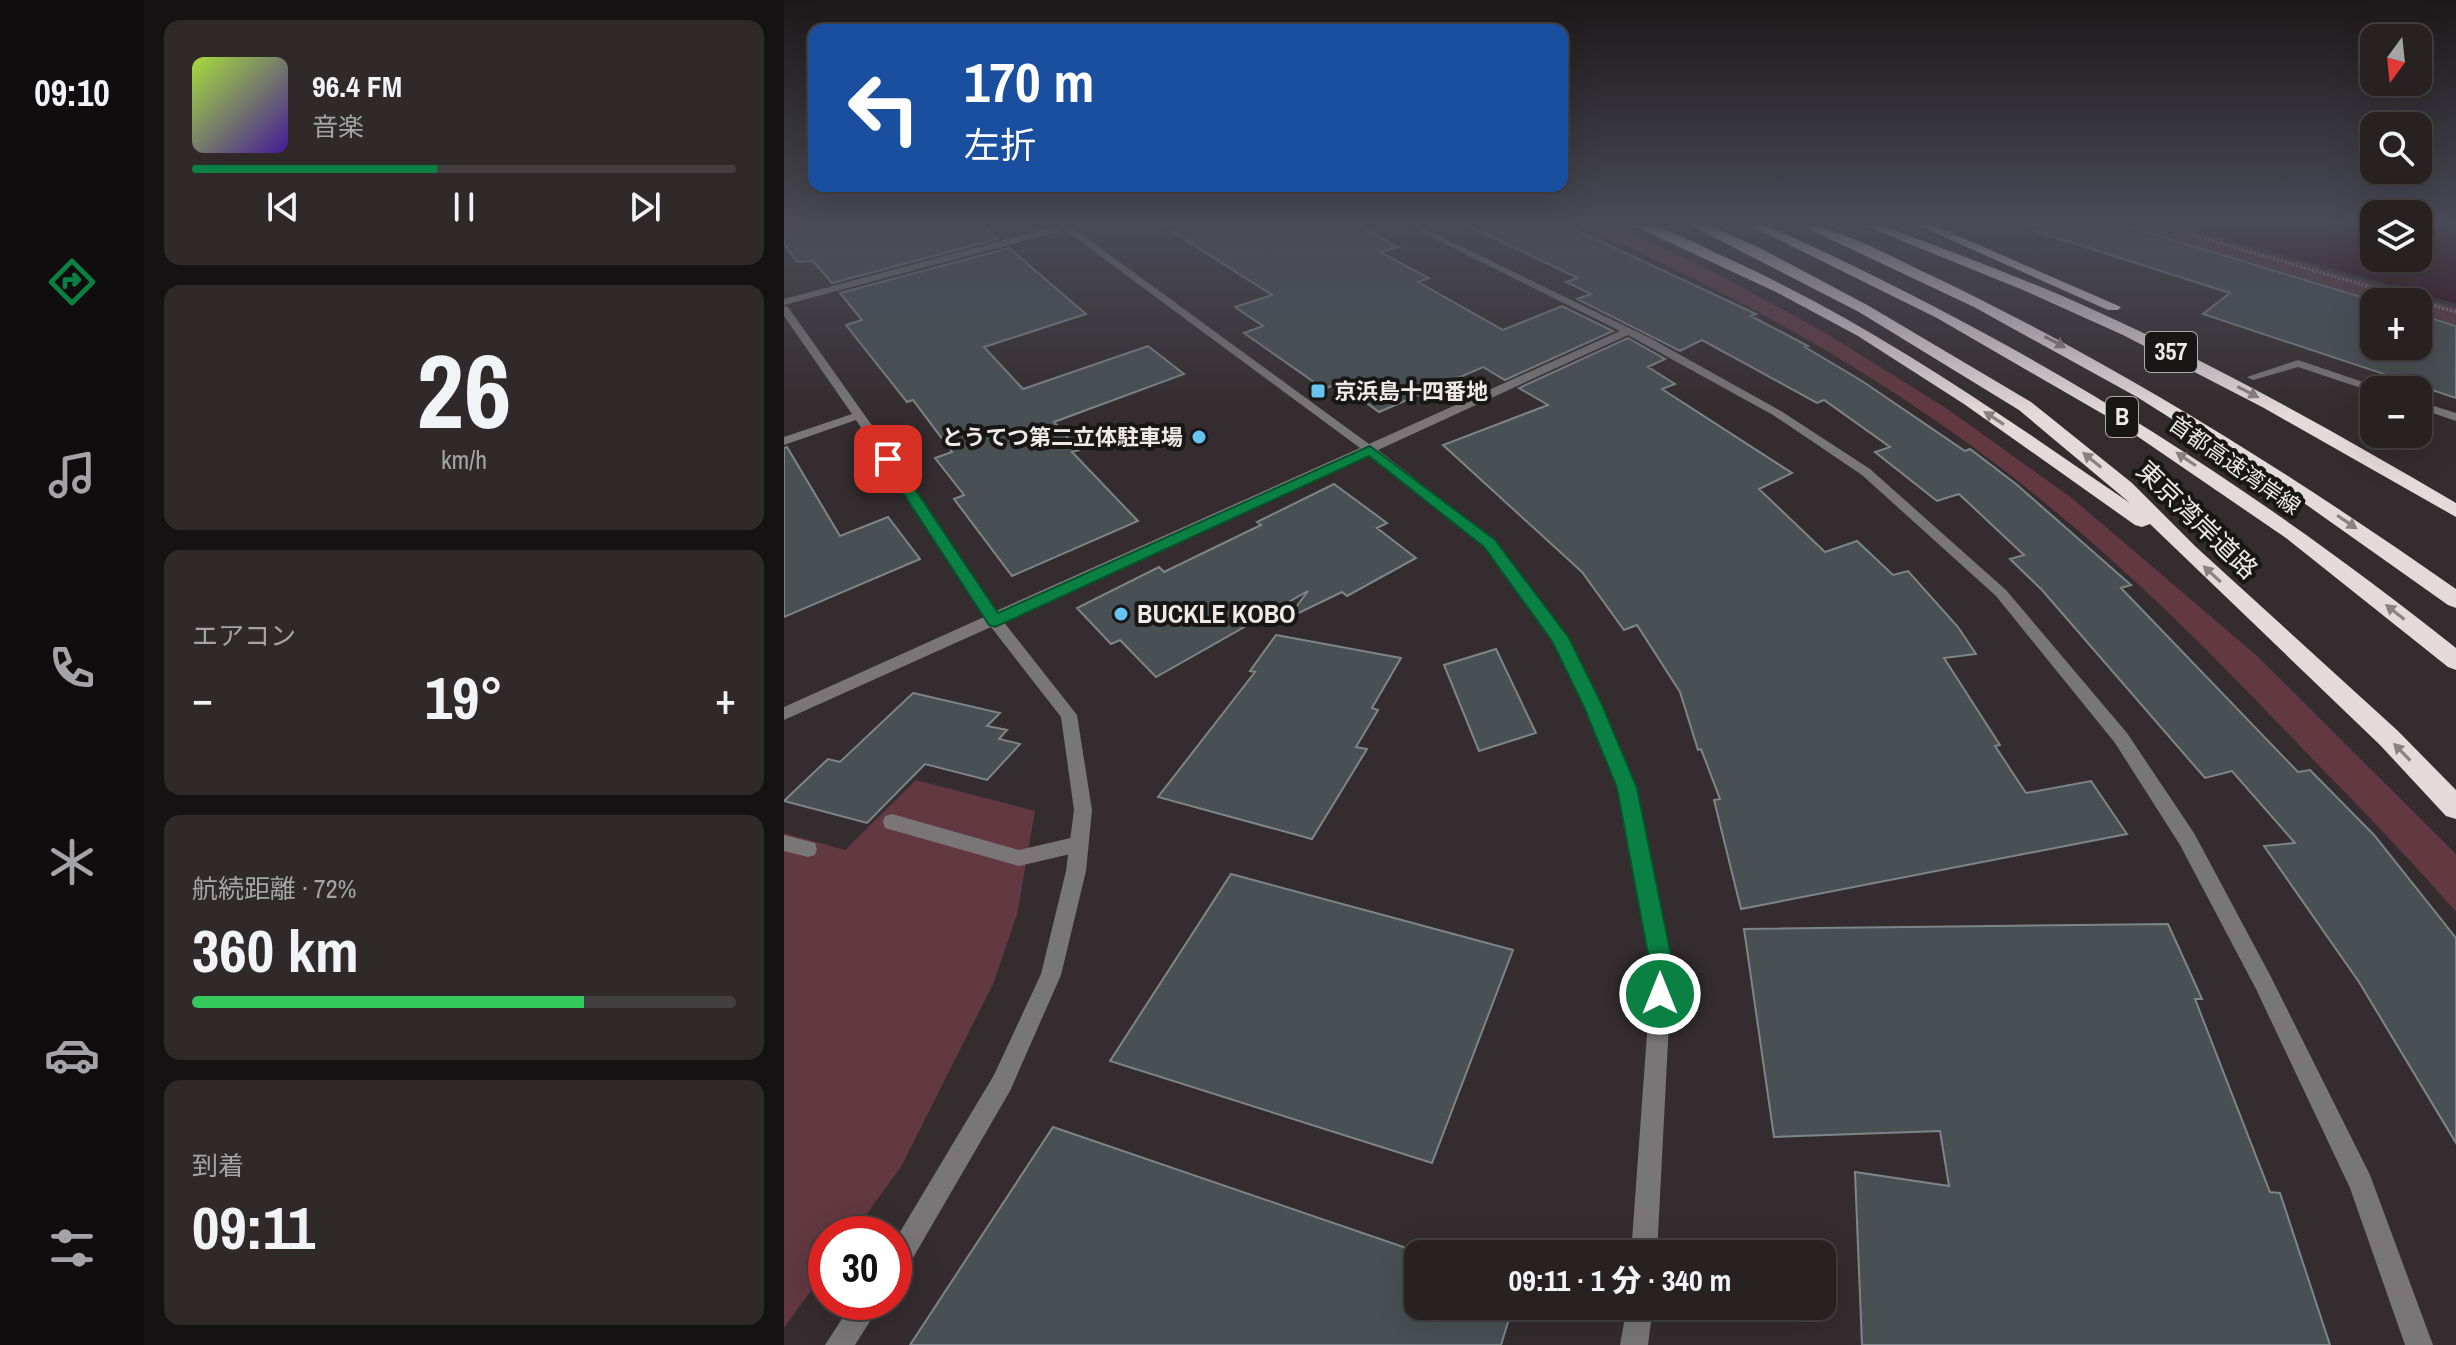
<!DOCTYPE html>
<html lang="ja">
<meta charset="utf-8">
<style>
:root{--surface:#272122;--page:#2f292a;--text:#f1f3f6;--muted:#a4a3a5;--line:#433e40;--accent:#0b8043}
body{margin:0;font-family:"Archivo Narrow","Noto Sans JP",sans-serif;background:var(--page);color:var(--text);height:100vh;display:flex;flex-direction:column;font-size:30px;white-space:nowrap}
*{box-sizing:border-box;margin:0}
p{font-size:26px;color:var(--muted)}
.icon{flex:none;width:44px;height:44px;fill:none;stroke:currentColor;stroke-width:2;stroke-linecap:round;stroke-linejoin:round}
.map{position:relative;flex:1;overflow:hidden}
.drawer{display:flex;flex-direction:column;gap:20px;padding:20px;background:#151213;width:640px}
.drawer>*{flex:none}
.top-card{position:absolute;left:24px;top:24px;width:760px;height:168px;border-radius:16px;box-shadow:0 8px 32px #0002,0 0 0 2px var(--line);background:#1a4fa0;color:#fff;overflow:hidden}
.needle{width:52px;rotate:195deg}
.controls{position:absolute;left:1576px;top:24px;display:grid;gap:16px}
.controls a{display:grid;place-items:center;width:72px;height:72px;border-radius:16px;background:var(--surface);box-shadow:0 8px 32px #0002,0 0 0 2px var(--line);font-size:40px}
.speed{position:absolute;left:24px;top:1216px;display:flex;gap:16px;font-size:40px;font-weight:700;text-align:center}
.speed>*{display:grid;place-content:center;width:104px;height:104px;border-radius:50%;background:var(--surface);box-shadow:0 8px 32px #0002,0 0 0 2px var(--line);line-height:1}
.speed .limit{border:12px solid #d22;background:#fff;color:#111}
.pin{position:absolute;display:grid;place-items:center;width:68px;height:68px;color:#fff;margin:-34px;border-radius:16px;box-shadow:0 4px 12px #0006}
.me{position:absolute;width:88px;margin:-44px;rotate:0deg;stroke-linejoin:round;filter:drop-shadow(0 0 6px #0008)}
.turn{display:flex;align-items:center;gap:28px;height:168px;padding:0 24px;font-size:36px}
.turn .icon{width:104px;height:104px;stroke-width:2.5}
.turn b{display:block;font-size:56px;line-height:68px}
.big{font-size:60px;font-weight:800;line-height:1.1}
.drawer .widget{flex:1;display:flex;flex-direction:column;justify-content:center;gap:12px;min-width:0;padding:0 28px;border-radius:16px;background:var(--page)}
.drawer .dial{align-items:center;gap:0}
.dial b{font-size:104px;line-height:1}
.song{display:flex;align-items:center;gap:24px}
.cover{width:96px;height:96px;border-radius:12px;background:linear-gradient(135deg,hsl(80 70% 55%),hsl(260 70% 35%))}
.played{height:8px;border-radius:4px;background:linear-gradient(90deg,var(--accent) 45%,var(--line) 45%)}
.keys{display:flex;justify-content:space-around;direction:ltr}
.heat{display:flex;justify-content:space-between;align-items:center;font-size:44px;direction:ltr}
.charge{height:12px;border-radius:6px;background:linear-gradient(90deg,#34c759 72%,var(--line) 0)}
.trip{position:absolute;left:620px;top:1240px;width:432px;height:80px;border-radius:16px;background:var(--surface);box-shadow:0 8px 32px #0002,0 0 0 2px var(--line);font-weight:800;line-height:80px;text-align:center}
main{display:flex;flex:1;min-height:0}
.menu{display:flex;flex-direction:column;width:144px;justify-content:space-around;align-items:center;background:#100d0e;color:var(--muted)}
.menu .icon{width:56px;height:56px}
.menu .on{color:var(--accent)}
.menu b{font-size:36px;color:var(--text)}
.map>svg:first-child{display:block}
.green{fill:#623841}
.water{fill:#2c000d}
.building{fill:#485053;stroke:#7d8589;stroke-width:2}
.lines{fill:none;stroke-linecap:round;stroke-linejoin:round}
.path{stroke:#948d8e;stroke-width:3;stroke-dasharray:2 2;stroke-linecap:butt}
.lane{fill:#7a7677;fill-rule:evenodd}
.street{fill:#7a7677;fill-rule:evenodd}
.highway{fill:#e4d9db;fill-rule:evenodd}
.oneway{fill:#898182}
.route{fill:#0b8043;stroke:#07532c;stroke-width:2}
.poi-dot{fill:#67c4ef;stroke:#191616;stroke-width:3}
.labels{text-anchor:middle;stroke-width:8;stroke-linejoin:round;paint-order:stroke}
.far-poi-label{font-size:22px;font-weight:bold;fill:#efe9ea;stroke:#191616;text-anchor:start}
.far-street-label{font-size:22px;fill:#efe9ea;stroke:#191616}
.shield{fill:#191616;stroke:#afaaaa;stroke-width:2}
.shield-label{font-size:24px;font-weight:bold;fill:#efe9ea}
.street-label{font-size:26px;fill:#efe9ea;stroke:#191616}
.poi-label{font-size:26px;font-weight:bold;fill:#efe9ea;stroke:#191616;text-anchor:start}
</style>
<main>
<nav class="menu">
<b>09:10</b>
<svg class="icon on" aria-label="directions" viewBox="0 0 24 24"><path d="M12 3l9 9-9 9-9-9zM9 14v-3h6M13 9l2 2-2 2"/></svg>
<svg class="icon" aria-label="music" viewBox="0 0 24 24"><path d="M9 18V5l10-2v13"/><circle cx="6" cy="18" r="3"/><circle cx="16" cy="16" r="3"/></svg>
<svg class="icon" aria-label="phone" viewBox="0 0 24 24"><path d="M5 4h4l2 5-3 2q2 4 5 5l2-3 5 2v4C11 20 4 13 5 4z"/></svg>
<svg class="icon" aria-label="climate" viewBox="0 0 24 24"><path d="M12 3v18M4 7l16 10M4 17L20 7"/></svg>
<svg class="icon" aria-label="car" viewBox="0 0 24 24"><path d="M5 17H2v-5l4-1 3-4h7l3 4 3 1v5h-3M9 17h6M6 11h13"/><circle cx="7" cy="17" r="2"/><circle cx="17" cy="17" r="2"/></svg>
<svg class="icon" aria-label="filters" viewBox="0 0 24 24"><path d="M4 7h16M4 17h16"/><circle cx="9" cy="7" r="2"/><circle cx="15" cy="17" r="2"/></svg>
</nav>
<section class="drawer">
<div class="widget">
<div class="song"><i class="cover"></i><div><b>96.4 FM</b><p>音楽</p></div></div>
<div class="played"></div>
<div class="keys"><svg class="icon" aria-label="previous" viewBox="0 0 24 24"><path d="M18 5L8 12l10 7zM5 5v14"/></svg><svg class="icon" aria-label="pause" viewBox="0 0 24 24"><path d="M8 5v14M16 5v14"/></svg><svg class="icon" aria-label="next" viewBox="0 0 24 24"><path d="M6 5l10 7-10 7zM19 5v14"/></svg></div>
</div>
<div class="widget dial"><b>26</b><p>km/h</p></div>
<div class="widget"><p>エアコン</p>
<div class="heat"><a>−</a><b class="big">19°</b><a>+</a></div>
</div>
<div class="widget"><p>航続距離 · 72%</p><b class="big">360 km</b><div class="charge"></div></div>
<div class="widget"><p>到着</p><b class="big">09:11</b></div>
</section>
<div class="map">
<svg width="1672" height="1345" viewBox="0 0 1672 1345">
<rect width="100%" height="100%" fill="#342c2e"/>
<path class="green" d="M 795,225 L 828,225 L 922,268 L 1040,332 L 1165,410 L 1289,499 L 1472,655 L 1672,854 L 1672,912 C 1622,854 1568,800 1515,745 C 1436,662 1354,579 1266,507 C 1125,390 962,298 795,225 Z
M 1345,225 L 1385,225 L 1672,308 L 1672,324 L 1634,313 L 1634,302 L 1599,302 Z
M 132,780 L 251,811 L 233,915 L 209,984 L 117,1167 L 68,1234 L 42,1234 L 42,1270 L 0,1328 L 0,833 L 61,850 Z"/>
<path class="water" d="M 1395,225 L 1590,225 L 1590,258 L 1634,258 L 1634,225 L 1672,225 L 1672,304 Z"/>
<path class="building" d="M 0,225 L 197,225 L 214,239 L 48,283 L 29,261 L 13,262 L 0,244 Z
M 378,225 L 574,225 L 614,247 L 596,252 L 645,278 L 634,282 L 719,330 L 778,306 L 829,331 L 721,380 L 699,367 L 595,412 L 555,383 L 540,389 L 460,333 L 479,326 L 451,307 L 488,295 Z
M 682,225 L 782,225 L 972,314 L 967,316 L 1024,346 L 1021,347 L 1078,381 L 1181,451 L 1186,449 L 1232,484 L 1347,585 L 1337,588 L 1514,772 L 1526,770 L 1590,835 L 1672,938 L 1672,1143 L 1575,982 L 1480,846 L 1511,843 L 1448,771 L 1421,778 L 1258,590 L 1226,559 L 1240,555 L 1175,494 L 1153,501 L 1091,452 L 1106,447 L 1040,400 L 1033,403 L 918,340 L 896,351 L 793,299 L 807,294 L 782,282 L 794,278 Z
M 1248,225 L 1339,225 L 1594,302 L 1590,302 L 1590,346 L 1634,346 L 1634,314 L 1672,326 L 1672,398 L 1419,314 L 1446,293 L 1248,230 Z
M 225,248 L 302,314 L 200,347 L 239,389 L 364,346 L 400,374 L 270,422 L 295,450 L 288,452 L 354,521 L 228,576 L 170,499 L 180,495 L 151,458 L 168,452 L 129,400 L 123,402 L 62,325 L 78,320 L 56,293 Z
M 844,338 L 881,359 L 864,367 L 891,384 L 878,389 L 1008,473 L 975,489 L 1041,552 L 1073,541 L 1109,575 L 1124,571 L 1174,627 L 1192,654 L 1160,658 L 1216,745 L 1211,746 L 1242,793 L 1307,781 L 1343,834 L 957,909 L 930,800 L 936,799 L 917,749 L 914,750 L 896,692 L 853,625 L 840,630 L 798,572 L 659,445 L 764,405 L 735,388 Z
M 3,447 L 56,536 L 104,517 L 136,559 L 0,617 L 0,448 Z
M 550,484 L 603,523 L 593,528 L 632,558 L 563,596 L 558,592 L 504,618 L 524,591 L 372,677 L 336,640 L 327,644 L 293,608 L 375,567 L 380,572 L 477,525 L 473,522 Z
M 492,635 L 617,658 L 588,708 L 594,710 L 572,747 L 583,749 L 528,839 L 374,797 L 471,672 L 466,671 Z
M 712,649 L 752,733 L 695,751 L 660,665 Z
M 129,693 L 216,713 L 203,726 L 223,730 L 215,739 L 236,744 L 203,780 L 141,764 L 83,823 L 0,801 L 44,759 L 56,762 Z
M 447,874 L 729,950 L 648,1163 L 326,1061 Z
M 1384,924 L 1418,999 L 1411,999 L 1486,1192 L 1496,1193 L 1546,1345 L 1078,1345 L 1071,1172 L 1165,1186 L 1156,1131 L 990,1137 L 960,929 Z
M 269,1127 L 634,1252 L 634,1306 L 729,1306 L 717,1345 L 126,1345 Z"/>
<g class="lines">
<path class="path" d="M 1374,225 L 1672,312"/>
<path class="lane" d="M 1514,360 L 1597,388 L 1599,390 L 1590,390 L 1589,392 L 1514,367 L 1469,380 L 1463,377 Z
M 1634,401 L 1672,413 L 1672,421 L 1634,408 Z
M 108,814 L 235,850 L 295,836 L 302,838 L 304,844 L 302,850 L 295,852 L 235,866 L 101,828 L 99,822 L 101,816 Z
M 0,835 L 31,843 L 33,849 L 31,855 L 24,857 L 0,851 Z"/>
<path class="street" d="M 276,225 L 294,225 L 289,228 L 585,444 L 836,331 L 623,225 L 633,225 L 866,338 L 997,411 L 1086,469 L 1222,590 L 1343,733 L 1410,833 L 1486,975 L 1586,1175 L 1649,1345 L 1621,1345 L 1566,1188 L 1472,989 L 1396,845 L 1331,743 L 1212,596 L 1078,475 L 989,415 L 844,335 L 594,450 L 710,540 L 784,638 L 818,707 L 852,788 L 888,965 L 873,1254 L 847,1254 L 868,965 L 834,788 L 802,707 L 769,640 L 700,546 L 584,454 L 219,621 L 293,715 L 308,810 L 302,871 L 277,975 L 226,1091 L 119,1275 L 110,1279 L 110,1242 L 210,1075 L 257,974 L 282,871 L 290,810 L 277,717 L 207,627 L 0,720 L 0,707 L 200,617 L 72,420 L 0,445 L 0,437 L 68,414 L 0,316 L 0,306 L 4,307 L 94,434 L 212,611 L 576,448 L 281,230 L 0,305 L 0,299 Z
M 69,1302 L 98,1302 L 71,1345 L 41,1345 Z
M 843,1306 L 869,1306 L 864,1345 L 836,1345 Z"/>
<path class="highway" d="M 848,225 C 877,223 908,242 934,254 C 1083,320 1212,411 1346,503 L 1235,410 L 1075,312 L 906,225 L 923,225 L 976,248 L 1085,306 L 1247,402 L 1348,483 L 1412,547 L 1614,731 L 1672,790 L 1672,819 L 1662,816 L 1596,745 L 1366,524 L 1358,527 L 1351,525 L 1180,404 L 1074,336 L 992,292 Z
M 965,225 L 982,225 C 1237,340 1453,474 1672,648 L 1672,670 L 1664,667 L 1502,538 L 1331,421 L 1153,318 Z
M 1016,225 C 1047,223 1110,258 1140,272 C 1328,361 1502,470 1672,589 L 1672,608 L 1664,605 L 1510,496 L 1353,397 L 1190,307 Z
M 1079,225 L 1097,225 C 1165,251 1234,276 1301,306 C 1429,363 1551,432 1672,503 L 1672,517 L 1480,408 L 1339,335 L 1239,290 Z
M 1133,225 L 1149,225 L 1337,307 L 1334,310 L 1324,310 Z"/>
</g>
<defs><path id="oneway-solid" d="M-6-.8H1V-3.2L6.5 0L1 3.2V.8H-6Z" transform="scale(2)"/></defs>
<g class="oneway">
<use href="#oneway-solid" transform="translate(1271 342) rotate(28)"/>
<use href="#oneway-solid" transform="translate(1464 392) rotate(27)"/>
<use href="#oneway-solid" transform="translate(1210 418) rotate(-147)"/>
<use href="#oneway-solid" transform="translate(1402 459) rotate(-146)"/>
<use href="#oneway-solid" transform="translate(1308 460) rotate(-141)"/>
<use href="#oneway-solid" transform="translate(1563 522) rotate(34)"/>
<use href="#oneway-solid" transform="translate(1428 574) rotate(-137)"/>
<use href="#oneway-solid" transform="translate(1611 612) rotate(-142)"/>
<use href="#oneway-solid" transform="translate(1618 752) rotate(-134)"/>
</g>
<linearGradient id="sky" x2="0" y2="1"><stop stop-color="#1d1819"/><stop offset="0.54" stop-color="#4a4b57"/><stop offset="1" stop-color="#4a4b57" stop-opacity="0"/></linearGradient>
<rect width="1672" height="413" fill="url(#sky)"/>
<path class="route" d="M 586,446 L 711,540 L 785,638 L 819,707 L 853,788 L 889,965 L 884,1002 L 876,1005 L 867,1002 L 864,994 L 866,965 L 833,788 L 800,707 L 768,641 L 700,547 L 585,456 L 211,627 L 205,625 L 97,459 L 104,455 L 109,456 L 214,613 Z"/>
<g class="poi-dot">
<rect x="526" y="383" width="16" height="16" rx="4"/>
<circle cx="415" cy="437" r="8"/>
<circle cx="337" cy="614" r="8"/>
</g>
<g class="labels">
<g class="far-poi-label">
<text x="550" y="399">京浜島十四番地</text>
<text x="399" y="445" text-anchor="end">とうてつ第二立体駐車場</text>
</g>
<g class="far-street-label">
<text transform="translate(1451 465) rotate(35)" y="8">首都高速湾岸線</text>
</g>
<g class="shield">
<rect x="1361" y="332" width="52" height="40" rx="6"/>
<rect x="1322" y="397" width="32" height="40" rx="6"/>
</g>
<g class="shield-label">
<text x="1387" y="360">357</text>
<text x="1338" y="425">B</text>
</g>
<g class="street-label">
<text transform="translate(1413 520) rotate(44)" y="9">東京湾岸道路</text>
</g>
<g class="poi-label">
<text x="353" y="623">BUCKLE KOBO</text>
</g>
</g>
</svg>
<div class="controls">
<a><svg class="needle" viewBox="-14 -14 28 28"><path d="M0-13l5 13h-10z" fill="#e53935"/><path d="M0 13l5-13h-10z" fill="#a4a3a5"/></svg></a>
<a><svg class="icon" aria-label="search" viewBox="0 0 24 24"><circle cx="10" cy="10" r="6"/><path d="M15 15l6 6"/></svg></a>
<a><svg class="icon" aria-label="layers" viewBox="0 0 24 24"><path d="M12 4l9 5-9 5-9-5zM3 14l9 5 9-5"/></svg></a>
<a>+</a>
<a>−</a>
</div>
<div class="speed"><div class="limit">30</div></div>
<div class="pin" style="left:104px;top:459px;background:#d93025"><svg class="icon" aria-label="arrive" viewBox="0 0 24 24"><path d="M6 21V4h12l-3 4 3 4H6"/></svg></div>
<svg class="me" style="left:876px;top:994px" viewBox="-20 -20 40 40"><circle r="17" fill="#0b8043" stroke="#fff" stroke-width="3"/><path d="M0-11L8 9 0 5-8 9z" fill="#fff"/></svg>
<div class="trip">09:11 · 1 分 · 340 m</div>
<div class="top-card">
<div class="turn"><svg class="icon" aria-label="left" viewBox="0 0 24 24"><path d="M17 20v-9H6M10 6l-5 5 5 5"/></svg><div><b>170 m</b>左折</div></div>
</div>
</div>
</main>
